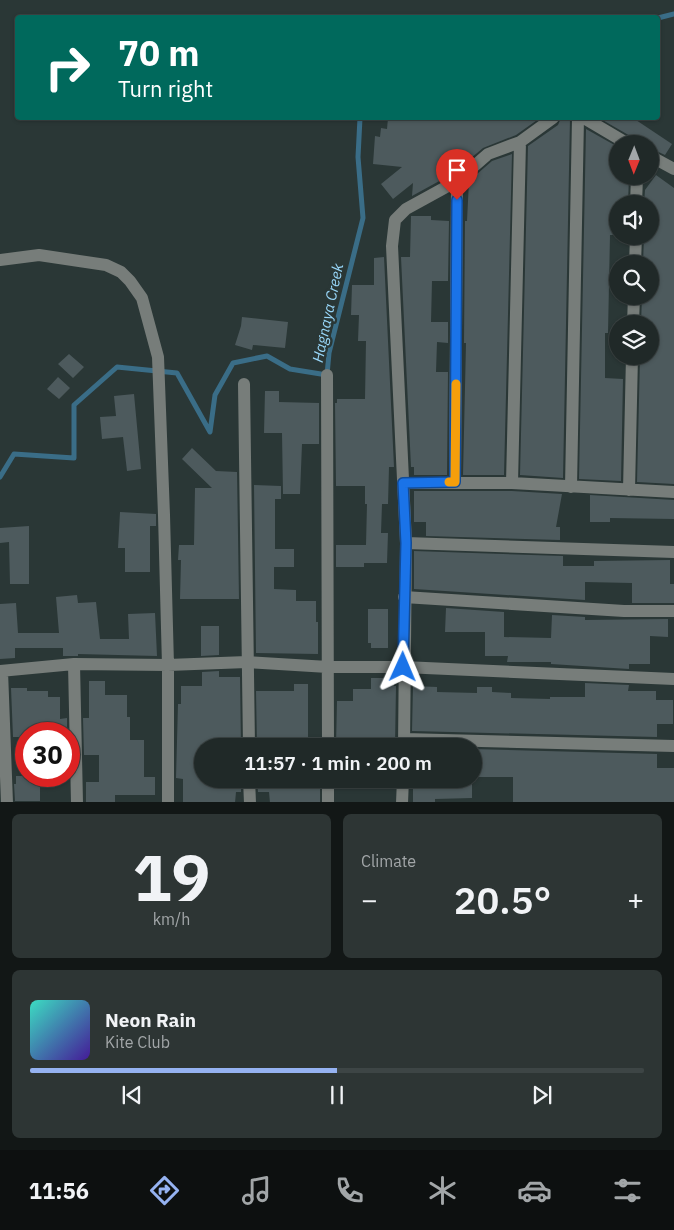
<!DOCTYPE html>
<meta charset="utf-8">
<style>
:root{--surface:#202928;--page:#2d3534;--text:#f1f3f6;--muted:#a2a6a8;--line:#3d4545;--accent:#95b2f1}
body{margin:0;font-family:"IBM Plex Sans",sans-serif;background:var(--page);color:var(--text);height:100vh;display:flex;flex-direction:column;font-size:19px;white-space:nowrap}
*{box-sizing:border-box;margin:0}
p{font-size:16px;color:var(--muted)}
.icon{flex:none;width:28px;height:28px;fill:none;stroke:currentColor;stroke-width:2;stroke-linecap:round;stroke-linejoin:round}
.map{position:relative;height:802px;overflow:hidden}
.side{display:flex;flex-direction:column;gap:12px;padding:12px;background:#121716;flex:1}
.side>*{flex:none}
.top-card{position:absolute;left:15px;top:15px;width:645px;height:105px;border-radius:5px;box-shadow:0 1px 4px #0004,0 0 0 1px var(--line);background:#00695c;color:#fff;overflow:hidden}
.needle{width:32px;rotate:181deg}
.tools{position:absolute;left:609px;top:135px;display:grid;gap:10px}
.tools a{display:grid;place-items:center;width:50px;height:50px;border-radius:50%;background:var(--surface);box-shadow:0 1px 4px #0004,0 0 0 1px var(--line);font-size:25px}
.speed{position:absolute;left:15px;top:722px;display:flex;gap:10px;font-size:25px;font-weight:700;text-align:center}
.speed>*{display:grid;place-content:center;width:65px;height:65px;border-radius:50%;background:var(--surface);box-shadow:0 1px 4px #0004,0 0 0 1px var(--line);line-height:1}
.speed .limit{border:8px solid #d22;background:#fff;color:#111}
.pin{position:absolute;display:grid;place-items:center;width:42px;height:42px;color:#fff;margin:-51px -21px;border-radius:50% 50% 50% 0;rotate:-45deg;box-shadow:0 0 5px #0007}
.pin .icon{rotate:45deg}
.me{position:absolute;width:55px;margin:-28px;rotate:1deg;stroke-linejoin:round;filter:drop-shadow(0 0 4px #0008)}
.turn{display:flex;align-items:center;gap:18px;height:105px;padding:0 20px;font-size:22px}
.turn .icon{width:65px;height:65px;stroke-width:2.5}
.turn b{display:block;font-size:35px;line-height:42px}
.big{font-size:38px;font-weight:600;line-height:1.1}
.side .widget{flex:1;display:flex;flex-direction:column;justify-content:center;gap:8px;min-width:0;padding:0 18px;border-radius:8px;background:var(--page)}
.side .dial{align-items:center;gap:0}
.dial b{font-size:65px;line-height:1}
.song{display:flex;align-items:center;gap:15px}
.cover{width:60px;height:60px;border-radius:8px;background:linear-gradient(135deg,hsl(170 70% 55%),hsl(260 70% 35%))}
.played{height:5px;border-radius:2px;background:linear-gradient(90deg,var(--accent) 50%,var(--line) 50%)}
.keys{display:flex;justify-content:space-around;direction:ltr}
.heat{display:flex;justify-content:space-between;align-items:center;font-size:28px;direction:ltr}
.side .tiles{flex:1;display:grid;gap:12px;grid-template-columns:1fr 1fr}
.widget:last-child{grid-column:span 2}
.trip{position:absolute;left:194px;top:738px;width:288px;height:50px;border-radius:25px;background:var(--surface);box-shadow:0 1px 4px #0004,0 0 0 1px var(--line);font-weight:600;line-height:50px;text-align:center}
.tab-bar{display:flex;height:80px;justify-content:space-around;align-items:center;background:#0d1010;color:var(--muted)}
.tab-bar .icon{width:35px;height:35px}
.tab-bar .selected{color:var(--accent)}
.tab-bar b{font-size:22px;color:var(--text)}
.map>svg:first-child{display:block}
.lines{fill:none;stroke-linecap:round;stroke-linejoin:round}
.stream{stroke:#3a6d87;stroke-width:5}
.building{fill:#4d5a5d}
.minor{stroke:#777d7a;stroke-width:12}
.route-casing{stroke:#114b97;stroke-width:12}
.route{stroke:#1a73e8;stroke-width:9}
.slow{stroke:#f59e0b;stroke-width:9}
.labels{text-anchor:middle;stroke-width:5;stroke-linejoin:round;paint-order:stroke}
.water-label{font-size:15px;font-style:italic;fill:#98d6f8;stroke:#2a3736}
</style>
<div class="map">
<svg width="674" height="803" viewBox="0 0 674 803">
<rect width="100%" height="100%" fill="#2a3736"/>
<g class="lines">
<path class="stream" d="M 658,18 L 674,14
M 0,477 L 14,454 L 74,458 L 74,405 L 117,367 L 177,373 L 210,432 L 215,395 L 233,363 L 267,356 L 290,369 L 327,375 L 329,353 L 363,218 L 358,157 L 360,118"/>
</g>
<path class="building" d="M 388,118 L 540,118 L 516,135 L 483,148 L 452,174 L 412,196 L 413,183 L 393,199 L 381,184 L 402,167 L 373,164 L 375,136 L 380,137 L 381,128 L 387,129 Z
M 561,118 L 570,118 L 563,478 L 520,475 L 528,146 L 558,125 Z
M 599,118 L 633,118 L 672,144 L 665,155 L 650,148 L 650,144 L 638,144 L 632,137 Z
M 586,129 L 618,147 L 618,176 L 629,176 L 628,204 L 618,204 L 618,235 L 610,235 L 608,333 L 605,333 L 605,378 L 623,379 L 621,481 L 579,479 Z
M 512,154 L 504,475 L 463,475 L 466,343 L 464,343 L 465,221 L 467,221 L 469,181 L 492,161 Z
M 656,175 L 674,188 L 674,484 L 637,482 L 640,358 L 650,356 L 650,324 L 641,324 L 642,296 L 650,296 L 650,264 L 643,264 L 644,236 L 650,236 L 650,204 L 644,204 L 645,190 Z
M 411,216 L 431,216 L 431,220 L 449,221 L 448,281 L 432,281 L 431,322 L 448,322 L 448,343 L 437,342 L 436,372 L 448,372 L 447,475 L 414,475 L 414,467 L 411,467 L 401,257 L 410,257 Z
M 384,257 L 394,467 L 389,467 L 388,504 L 382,504 L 381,533 L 388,533 L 387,563 L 364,563 L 364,567 L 336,567 L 336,545 L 366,545 L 367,504 L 365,504 L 365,486 L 336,486 L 335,403 L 337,403 L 337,399 L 365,399 L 366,341 L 358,341 L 359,315 L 351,315 L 352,285 L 374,285 L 374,258 Z
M 242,317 L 288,322 L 285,348 L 253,345 L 252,350 L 235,345 L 241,326 Z
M 69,354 L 84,367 L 73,378 L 58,364 Z
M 58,377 L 70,388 L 59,399 L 47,389 Z
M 265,391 L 279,391 L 279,402 L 319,403 L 319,444 L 302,444 L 300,494 L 283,494 L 282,433 L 264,433 Z
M 134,394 L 141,469 L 127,471 L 123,437 L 102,439 L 100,417 L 116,416 L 114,396 Z
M 192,448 L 216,471 L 237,472 L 239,599 L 180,599 L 181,560 L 178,560 L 179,545 L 194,545 L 195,488 L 212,488 L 182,459 Z
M 254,485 L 281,486 L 281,499 L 275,499 L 275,549 L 294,549 L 294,567 L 274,567 L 274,589 L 296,590 L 296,601 L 316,601 L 316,622 L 318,622 L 318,654 L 256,653 Z
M 414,491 L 512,491 L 562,494 L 556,527 L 560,527 L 560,540 L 426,536 L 426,522 L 414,522 Z
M 590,495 L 674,500 L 674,519 L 610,518 L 610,522 L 590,522 Z
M 120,512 L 156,514 L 156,526 L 150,526 L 150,572 L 125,572 L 125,548 L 118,548 Z
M 29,526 L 29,584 L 10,584 L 9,542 L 0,543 L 0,528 Z
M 414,551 L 563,556 L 563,566 L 594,566 L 594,561 L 670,560 L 670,584 L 674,584 L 674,603 L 632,603 L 632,583 L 585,582 L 585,600 L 414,589 Z
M 77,595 L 78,603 L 96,602 L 100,639 L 129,639 L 128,614 L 155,613 L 157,656 L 78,654 L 78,656 L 63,656 L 63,648 L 15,648 L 15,658 L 0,659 L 0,604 L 16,603 L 18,633 L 59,633 L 56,597 Z
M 446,608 L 504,612 L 504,637 L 551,638 L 552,615 L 585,617 L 585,620 L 668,619 L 668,637 L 650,636 L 650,664 L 629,664 L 629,669 L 551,664 L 551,662 L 507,662 L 508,656 L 485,656 L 485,632 L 445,632 Z
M 368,609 L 388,609 L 388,648 L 371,648 L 371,643 L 368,643 Z
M 201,626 L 219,626 L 219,655 L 201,656 Z
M 219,671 L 219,677 L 240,677 L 241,746 L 202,746 L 202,779 L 241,779 L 241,792 L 236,792 L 235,803 L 183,803 L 183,779 L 176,778 L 178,704 L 181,704 L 181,686 L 202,686 L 202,672 Z
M 371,678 L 394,678 L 394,686 L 396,686 L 395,746 L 336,746 L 337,701 L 353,701 L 353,689 L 371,689 Z
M 89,681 L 105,681 L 105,695 L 127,695 L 127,717 L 130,717 L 130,740 L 144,740 L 144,777 L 155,777 L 155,795 L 115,795 L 115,803 L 86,803 L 86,782 L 99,782 L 99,755 L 84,755 L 83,718 L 89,718 Z
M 585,683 L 629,685 L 628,691 L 656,691 L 656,700 L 673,700 L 673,724 L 657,724 L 657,737 L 412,731 L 413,686 L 437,687 L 437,692 L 477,693 L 477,687 L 492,687 L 492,692 L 511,693 L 511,698 L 550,699 L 550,697 L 585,697 Z
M 294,684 L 308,684 L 308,746 L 257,746 L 256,691 L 294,691 Z
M 11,688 L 27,688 L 27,691 L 48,691 L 48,697 L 60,697 L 60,719 L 67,718 L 67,734 L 26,734 L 26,737 L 13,737 Z
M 472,749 L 657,754 L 657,768 L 674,768 L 674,803 L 513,803 L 513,777 L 472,777 Z
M 16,776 L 40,776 L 40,801 L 15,801 L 14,784 L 16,784 Z
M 257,779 L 320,779 L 320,803 L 270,803 L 269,792 L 258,792 Z
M 413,779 L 472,779 L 472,798 L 435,799 L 435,802 L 413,802 Z"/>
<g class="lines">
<path class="minor" d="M 584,118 L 628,144
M 650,156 L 674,169
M 636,204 L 637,176
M 0,260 L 39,255 L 106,265 L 121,272 L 130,281 L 142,298 L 158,357 L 164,515 L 168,665 L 168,803
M 635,264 L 636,236
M 633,324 L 634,296
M 327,375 L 328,746
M 244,384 L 249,746
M 455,482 L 457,181
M 403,483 L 512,483 L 674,492
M 512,483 L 520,142
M 571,487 L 578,118
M 629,490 L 632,356
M 406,543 L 674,552
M 404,597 L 624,611 L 674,611
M 74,664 L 77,803
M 0,671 L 74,664 L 168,665 L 247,662 L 328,667 L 403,667 L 674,679
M 2,671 L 7,803
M 404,739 L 674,746
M 404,746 L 406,543 L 392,246 L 395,220 L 406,209 L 457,181 L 488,154 L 520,142 L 553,118
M 249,779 L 250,803
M 328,779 L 328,803
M 402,803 L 403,779"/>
</g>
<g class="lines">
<defs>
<path id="route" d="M 403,667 L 406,543 L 403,483 L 455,482 L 457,200"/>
</defs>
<use href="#route" class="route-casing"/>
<use href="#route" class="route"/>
<path class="slow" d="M 449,482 L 455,482 L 456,384"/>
</g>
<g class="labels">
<g class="water-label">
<text transform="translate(328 313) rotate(-78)" y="5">Hagnaya Creek</text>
</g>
</g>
</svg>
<div class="tools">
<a><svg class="needle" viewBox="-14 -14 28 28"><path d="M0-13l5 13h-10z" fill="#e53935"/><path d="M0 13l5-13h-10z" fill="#a2a6a8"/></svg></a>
<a><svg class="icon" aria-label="sound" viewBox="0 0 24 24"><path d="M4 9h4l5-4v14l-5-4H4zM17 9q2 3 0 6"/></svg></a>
<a><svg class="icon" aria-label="search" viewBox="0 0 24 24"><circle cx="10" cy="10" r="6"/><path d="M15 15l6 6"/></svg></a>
<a><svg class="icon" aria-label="layers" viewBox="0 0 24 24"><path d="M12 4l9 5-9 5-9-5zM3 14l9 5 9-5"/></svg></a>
</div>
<div class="speed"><div class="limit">30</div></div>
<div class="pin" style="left:457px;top:200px;background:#d93025"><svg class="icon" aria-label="arrive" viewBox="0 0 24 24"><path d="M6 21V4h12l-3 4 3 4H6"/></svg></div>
<svg class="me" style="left:403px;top:667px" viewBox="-20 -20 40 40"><path d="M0-17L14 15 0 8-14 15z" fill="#1a73e8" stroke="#fff" stroke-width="4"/></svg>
<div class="trip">11:57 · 1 min · 200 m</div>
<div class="top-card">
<div class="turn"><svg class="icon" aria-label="right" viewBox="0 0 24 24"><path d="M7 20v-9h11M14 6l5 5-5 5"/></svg><div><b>70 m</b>Turn right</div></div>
</div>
</div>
<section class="side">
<div class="tiles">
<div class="widget dial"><b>19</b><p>km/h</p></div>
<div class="widget"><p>Climate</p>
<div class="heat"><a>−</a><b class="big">20.5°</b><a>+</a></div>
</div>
<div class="widget">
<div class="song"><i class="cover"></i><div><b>Neon Rain</b><p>Kite Club</p></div></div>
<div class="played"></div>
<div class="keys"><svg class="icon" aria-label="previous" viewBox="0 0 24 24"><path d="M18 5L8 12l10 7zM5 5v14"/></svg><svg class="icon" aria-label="pause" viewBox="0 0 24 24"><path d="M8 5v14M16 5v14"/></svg><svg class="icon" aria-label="next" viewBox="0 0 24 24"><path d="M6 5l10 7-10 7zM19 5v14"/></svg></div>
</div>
</div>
</section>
<nav class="tab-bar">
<b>11:56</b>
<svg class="icon selected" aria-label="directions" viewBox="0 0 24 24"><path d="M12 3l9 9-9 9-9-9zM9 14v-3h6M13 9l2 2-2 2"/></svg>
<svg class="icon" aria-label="music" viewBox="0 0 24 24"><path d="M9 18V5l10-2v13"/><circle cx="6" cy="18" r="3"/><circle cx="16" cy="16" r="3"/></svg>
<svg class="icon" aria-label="phone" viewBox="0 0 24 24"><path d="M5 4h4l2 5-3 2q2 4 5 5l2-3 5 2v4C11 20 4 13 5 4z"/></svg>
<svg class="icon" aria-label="climate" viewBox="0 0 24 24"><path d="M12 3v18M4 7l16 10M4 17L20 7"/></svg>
<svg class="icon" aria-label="car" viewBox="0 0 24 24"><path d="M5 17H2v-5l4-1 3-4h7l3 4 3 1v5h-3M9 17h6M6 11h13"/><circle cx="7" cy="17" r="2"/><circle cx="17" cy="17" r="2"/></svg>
<svg class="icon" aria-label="filters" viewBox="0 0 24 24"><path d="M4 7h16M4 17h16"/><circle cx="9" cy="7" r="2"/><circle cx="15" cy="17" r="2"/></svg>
</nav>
